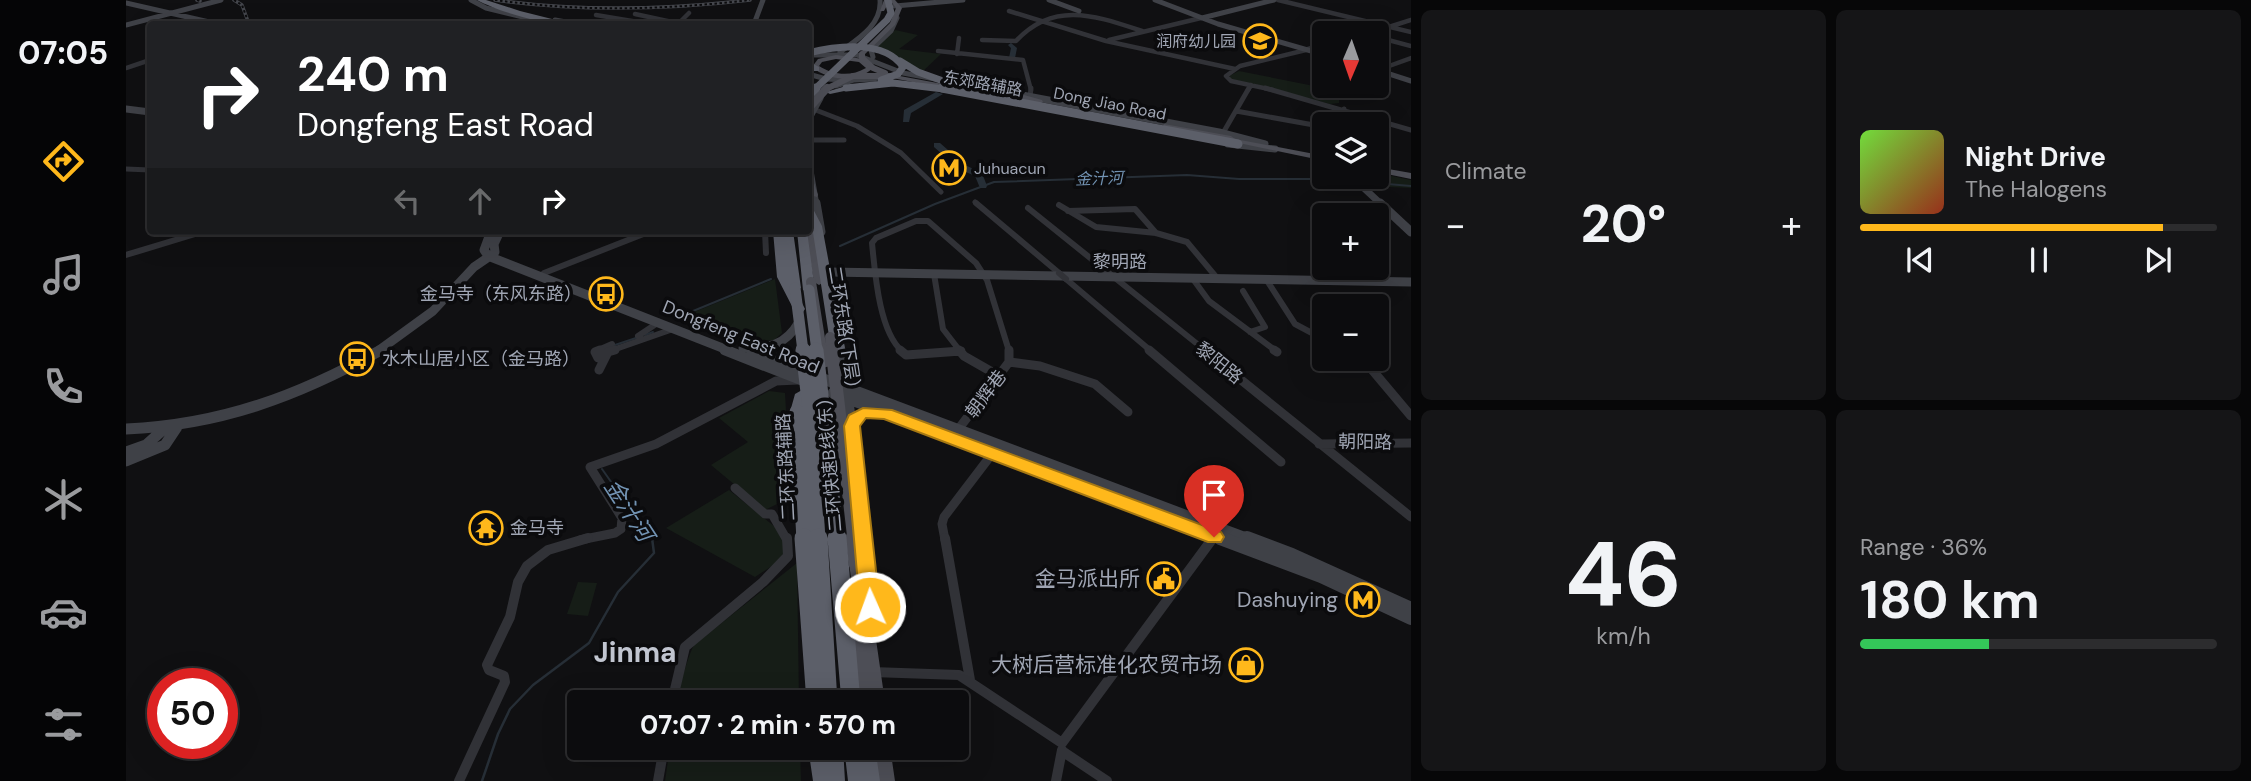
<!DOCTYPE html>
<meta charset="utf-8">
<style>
:root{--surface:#0c0c0e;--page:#151517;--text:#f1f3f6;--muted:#9a9b9e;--line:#2c2c2e;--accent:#ffb81b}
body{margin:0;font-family:"DM Sans","Noto Sans SC",sans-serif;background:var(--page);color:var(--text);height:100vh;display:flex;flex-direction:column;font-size:26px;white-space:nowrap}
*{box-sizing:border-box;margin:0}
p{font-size:23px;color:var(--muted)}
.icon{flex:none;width:38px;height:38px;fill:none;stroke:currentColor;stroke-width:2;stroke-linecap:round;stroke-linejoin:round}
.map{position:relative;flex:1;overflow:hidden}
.drawer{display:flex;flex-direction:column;gap:10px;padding:10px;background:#070708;width:840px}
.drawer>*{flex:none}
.guide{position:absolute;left:21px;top:21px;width:665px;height:214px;border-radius:7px;box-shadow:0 7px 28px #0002,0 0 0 2px var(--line);background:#202124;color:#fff;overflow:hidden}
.needle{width:46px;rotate:182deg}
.buttons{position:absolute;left:1186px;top:21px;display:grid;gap:14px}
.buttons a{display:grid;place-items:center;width:77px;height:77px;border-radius:7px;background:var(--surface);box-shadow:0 7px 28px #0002,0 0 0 2px var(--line);font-size:35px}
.speed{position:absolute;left:21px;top:668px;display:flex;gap:14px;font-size:35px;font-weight:700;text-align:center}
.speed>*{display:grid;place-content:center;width:91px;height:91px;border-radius:50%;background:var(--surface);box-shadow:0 7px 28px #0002,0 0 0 2px var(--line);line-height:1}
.speed .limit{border:10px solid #d22;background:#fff;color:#111}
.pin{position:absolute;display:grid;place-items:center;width:60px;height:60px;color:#fff;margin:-72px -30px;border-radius:50% 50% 50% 0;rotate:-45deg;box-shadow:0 0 7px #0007}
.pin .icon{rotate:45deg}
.me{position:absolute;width:77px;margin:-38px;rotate:358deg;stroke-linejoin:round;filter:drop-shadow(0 0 5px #0008)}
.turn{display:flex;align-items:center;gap:24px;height:147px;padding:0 35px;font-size:32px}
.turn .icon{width:91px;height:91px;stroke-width:2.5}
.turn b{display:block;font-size:49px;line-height:60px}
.lanes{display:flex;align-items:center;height:66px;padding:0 35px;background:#0003;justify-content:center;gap:35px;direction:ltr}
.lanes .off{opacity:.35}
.big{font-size:52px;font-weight:700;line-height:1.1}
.drawer .tile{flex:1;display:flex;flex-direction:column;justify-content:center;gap:10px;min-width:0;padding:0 24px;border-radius:10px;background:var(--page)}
.drawer .dial{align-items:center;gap:0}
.dial b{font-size:91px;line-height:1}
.song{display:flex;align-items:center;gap:21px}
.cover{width:84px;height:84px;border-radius:10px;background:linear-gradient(135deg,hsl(100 70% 55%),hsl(10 70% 35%))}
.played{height:7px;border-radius:4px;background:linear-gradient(90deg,var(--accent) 85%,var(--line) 85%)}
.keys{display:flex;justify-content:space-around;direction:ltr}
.heat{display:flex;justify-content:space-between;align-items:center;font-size:38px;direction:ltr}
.charge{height:10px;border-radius:5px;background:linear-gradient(90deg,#34c759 36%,var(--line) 0)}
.drawer .tiles{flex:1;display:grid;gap:10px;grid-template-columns:repeat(2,1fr)}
.trip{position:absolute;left:441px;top:690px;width:402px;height:70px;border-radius:7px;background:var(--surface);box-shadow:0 7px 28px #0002,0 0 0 2px var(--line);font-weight:700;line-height:70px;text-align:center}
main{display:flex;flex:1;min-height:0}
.dock{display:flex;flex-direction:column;width:126px;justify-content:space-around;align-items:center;background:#050506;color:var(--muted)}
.dock .icon{width:49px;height:49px}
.dock .on{color:var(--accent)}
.dock b{font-size:32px;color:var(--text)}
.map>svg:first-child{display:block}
.green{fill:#161d17}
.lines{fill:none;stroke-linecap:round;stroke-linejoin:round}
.stream-far1{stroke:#262e36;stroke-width:2}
.stream{stroke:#262e36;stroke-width:2.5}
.river{fill:#262e36;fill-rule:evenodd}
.street-tunnel{stroke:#2d2e32;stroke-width:4.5;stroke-dasharray:4.5 2;stroke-linecap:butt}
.street-far4{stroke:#313237;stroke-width:4.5}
.street-far3{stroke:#313237;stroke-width:5}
.street-far2{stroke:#313237;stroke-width:6}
.street-far1{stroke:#313237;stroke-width:9}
.street{stroke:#313237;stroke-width:10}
.secondary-far4{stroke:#3f4147;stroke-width:5}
.secondary-far3{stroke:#3f4147;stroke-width:7}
.secondary-far2{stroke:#3f4147;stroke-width:9}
.secondary-far1{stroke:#3f4147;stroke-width:11}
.secondary{stroke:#3f4147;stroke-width:14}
.primary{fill:#4d4e56;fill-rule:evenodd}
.highway{fill:#5c5f69;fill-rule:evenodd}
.rail-casing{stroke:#44464c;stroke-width:3.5}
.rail{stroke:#0b0b0d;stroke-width:2;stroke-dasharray:2.5;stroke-linecap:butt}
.street-bridge{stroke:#313237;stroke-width:6}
.primary-bridge-far4{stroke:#4d4e56;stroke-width:6}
.primary-bridge-far3{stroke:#4d4e56;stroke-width:8}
.primary-bridge-far2{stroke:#4d4e56;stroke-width:10}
.primary-bridge-far1{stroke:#4d4e56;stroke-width:13}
.primary-bridge{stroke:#4d4e56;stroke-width:17}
.highway-bridge-far4{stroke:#5c5f69;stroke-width:7}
.highway-bridge-far3{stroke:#5c5f69;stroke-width:9}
.highway-bridge-far2{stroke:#5c5f69;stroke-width:11}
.highway-bridge-far1{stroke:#5c5f69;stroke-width:15}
.highway-bridge{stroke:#5c5f69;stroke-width:19}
.route{fill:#ffb81b;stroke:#a67812;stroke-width:2}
.labels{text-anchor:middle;stroke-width:7;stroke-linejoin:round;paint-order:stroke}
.far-poi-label{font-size:16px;fill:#a0a6b4;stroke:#0b0b0d;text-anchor:end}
.far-street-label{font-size:16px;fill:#a0a6b4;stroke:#0b0b0d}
.far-water-label{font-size:16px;font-style:italic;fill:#7293b3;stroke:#0b0b0d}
.street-label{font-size:18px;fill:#a0a6b4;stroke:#0b0b0d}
.poi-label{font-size:18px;fill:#a0a6b4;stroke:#0b0b0d;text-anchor:start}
.near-poi-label{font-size:21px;fill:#a0a6b4;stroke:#0b0b0d;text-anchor:end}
.near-water-label{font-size:23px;font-style:italic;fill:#7293b3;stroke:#0b0b0d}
.near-district-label{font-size:28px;font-weight:bold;fill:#c1c5d0;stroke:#0b0b0d}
</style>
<main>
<nav class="dock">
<b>07:05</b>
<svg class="icon on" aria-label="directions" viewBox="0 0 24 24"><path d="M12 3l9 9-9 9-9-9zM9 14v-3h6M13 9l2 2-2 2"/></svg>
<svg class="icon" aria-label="music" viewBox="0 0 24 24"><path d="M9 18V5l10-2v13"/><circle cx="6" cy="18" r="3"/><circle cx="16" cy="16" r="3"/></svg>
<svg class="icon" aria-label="phone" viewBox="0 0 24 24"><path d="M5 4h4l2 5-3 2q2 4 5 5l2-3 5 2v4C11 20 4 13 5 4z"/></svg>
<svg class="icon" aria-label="climate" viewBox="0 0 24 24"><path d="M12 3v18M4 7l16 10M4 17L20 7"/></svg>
<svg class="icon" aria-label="car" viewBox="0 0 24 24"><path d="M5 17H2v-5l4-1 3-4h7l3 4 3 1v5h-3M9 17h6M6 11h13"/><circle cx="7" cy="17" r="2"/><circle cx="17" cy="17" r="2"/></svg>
<svg class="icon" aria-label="filters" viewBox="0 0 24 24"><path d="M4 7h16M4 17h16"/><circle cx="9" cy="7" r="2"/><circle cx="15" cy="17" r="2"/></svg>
</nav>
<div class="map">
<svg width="1285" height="781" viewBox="0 0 1285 781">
<rect width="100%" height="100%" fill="#101012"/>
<path class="green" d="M 769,30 L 792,35 L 773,49 L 815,54 L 795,73 L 749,49 Z
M 1113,71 L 1203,89 L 1204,95 L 1213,98 L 1213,103 L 1204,104 L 1105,79 L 1103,76 Z
M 1251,173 L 1285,180 L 1285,188 L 1241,186 L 1232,177 L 1251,177 Z
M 649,279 L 656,333 L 648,340 L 626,342 L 556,317 Z
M 643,391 L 659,393 L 665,497 L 639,510 L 585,465 L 622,442 L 593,418 Z
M 603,490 L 653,530 L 659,548 L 655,560 L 629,577 L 540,528 Z
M 671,563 L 673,702 L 551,702 C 554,686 561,658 568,645 Z
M 452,582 L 471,583 L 462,616 L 441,614 Z
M 544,747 L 674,747 L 675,781 L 539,781 Z"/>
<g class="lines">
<path class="stream-far1" d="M 1238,182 L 1285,186
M 714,246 L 809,204 L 868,182 L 1061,175 L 1113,179 L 1203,179
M 555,316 L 645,279
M 519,335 L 527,332
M 489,345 L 510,338
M 476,469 L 526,540"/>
<path class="stream" d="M 356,781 L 372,734 L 384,709 L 407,685 L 463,643 L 492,592 L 528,553 L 526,538"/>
<path class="river" d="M 885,43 L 891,48 L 889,58 L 886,60 L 883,58 L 885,48 L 882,45 Z
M 810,92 L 817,94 L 785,113 L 783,122 L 777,122 L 778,110 Z
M 808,143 L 814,143 L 839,165 L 856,173 L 861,186 L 860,188 L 854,188 L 849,176 L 833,169 L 808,147 Z"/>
<path class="street-tunnel" d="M 862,85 L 881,88"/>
<path class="street-far4" d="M 1152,0 L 1285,32
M 883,11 L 980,41 L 1109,69
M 509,14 L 546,22 L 544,24
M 470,15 L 512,22 L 505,24
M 552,24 L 563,13
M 1266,26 L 1285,20
M 1251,37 L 1285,46
M 856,40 L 890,41 C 928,0 970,16 1016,31
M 983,40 L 1075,18
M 1182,49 L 1199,44
M 812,51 L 897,60 L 905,90
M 831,54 L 833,38
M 0,68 L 24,60
M 1252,70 L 1285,58
M 1122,90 L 1125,85
M 1147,90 L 1105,81 L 1100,76 L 1114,66 L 1180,50"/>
<path class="street-far3" d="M 1139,88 L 1285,130
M 904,97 L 905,88
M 687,109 L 731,126 L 775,153 L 815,192
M 1110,111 L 1199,127
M 1214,124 L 1218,109
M 1097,133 L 1123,88
M 682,140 L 718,140
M 0,169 L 24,170
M 849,202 L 852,205"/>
<path class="street-far2" d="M 850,203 L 933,273
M 933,205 L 970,227 L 1030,233 L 1061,242 L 1091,278
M 902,208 L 1080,351
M 942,211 L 1009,209 L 1030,233
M 639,231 L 640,253
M 0,255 L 79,231
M 418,273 L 525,231
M 808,274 L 817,329 L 834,351
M 940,279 L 1025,351
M 1067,279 L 1083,301 L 1150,351
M 1140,279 L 1169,324 L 1199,340
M 1117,291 L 1139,327 L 1124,332
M 512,336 L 533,322
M 470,351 L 486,344
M 484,351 L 547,329
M 776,351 C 753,331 749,273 746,243 L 750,238 L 790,221 L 802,221 L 850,263 L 861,280 L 883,351
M 829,351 L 835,351"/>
<path class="street-far1" d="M 474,350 L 469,352 L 472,358 L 477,358
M 774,350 L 780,355 L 835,351
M 833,350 L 838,356 L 873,376
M 1023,350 L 1155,462
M 1078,350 L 1285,517
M 1148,350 L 1151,352
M 1237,359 L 1285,416
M 883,362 L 914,366 L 969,384 L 1002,412
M 473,370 L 482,352 L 489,350
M 831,431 L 883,362 L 883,350
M 1193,444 L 1285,443
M 609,488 L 639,514 L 646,514 L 661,540
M 454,540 L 489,533 L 495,529 L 496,518 L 464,467 L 530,444 L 650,381 L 672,380
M 819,540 L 816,524 L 818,517 L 866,454
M 1086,540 L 1088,537"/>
<path class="street" d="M 819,538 L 844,680
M 746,672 L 833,675 L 936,743 L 1087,538
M 546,702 L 559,647 L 637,582 L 662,556 L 661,538
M 936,751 L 981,781
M 333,781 L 379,682 L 378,676 L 363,670 L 361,665 L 384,617 L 392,582 L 401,566 L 422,550 L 462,538
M 532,781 L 538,747
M 930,781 L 936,750"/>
<path class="secondary-far4" d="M 345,0 L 360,8 L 426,24
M 923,0 L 953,11
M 1029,0 L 1092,24 L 1199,55
M 0,3 L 92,24
M 769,6 L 837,0
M 1076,18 L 1148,0
M 429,20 L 451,24
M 628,24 L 637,0
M 0,25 L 95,0
M 714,52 C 732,39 756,25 754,0
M 682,55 L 731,55 L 777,73 L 868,90
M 747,57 L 745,50 L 765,31 L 771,18
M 1251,70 L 1285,81
M 682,74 L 700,79 L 721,80
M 710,86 L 728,80 L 749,79"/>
<path class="secondary-far3" d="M 859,88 L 1093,132 L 1139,144
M 0,109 L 24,112
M 682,120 L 694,98
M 1102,144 L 1149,149
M 682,159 L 690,205
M 1226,177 L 1256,205"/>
<path class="secondary-far2" d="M 690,203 L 695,232
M 1254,203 L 1285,232
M 369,252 L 368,244 L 374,231
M 362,256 L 604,351
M 362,256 L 358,250 L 365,231
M 703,272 L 1285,282
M 713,340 L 715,351
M 617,348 C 642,349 660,345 673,322
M 252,351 L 307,311 L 348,267 L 367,254"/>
<path class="secondary-far1" d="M 599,350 L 686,384
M 714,350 L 732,469 L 738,540
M 626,352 L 1125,540
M 707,393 L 1099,540
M 0,429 C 95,425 172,396 255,350
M 0,452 L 20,445 L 39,428
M 0,461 L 39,445 L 51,427"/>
<path class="secondary" d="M 738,538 L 744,609
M 1094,538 L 1195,576 L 1285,618
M 1121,538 L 1166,555 L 1285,609"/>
<path class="primary" d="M 758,0 L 769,0 L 776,8 L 769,25 L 738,55 L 734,55 L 734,53 L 764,23 L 770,8 L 764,0 L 758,11 L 754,11 Z
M 710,55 L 737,59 L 747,68 C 731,83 702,81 686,67 L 692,59 ZM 710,59 L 733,62 L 740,68 C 725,77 707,75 693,66 L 696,62 Z
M 763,74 L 817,84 L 820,86 L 817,88 L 761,77 L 760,76 Z
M 825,84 L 847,85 L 850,87 L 847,89 L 823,87 L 823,85 Z
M 884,91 L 916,100 L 917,102 L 913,104 L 881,95 L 881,91 Z
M 1038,124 L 1105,136 L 1109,139 L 1199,156 L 1199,161 L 1041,128 L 1037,126 Z
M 1251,167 L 1285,173 L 1285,179 L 1251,172 Z
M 682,175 L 686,177 L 692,195 L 691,197 L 684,195 Z
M 682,217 L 687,220 L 698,282 L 693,285 L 688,282 L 679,231 L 682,231 Z
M 731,557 L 736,559 L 739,563 L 759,702 L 727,702 L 719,620 L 721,615 L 730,614 L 723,563 L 726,559 Z
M 746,747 L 764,747 L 769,781 L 749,781 Z"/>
<path class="highway" d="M 351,0 L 360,0 L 394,11 L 446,24 C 421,26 373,12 351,0 Z
M 682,61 L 693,67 L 693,71 L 687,71 L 682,67 Z
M 720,86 L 724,88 L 723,90 L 704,94 L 700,92 Z
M 682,206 L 686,207 L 696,226 L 719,349 L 712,353 L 705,349 L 686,226 L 682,220 Z
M 647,231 L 667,231 L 675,288 L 670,291 L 679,309 L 677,312 L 669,312 L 651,277 Z
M 671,231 L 681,231 L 689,290 L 683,294 L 677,290 Z
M 676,390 L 683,394 L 678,412 L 671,417 L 666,415 L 664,412 L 669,394 Z
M 682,747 L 717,747 L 719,781 L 687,781 Z
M 718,747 L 749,747 L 754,781 L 722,781 Z"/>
<defs>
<path id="rail" d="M 71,0 L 74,1
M 108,0 L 116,5 L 123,24
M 369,0 C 455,12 538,10 624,0"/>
</defs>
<use href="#rail" class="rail-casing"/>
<use href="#rail" class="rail"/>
<path class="street-bridge" d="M 933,273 L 940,279"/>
<path class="primary-bridge-far4" d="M 736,54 L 736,58 L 747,68 L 759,73
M 698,90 L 727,76 L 763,76"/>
<path class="primary-bridge-far3" d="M 682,109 L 701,88"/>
<path class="primary-bridge-far2" d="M 685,282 L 696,351
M 704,337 L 706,351"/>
<path class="primary-bridge-far1" d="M 696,350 L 698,361
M 706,350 L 728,540"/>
<path class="primary-bridge" d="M 728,538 L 731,563"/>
<path class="highway-bridge-far4" d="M 682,53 C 710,46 758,39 777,67 L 772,74 L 755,80
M 774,61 L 792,72 L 817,81
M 720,88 L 767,83 L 826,90
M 688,90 L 761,20 L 765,13 L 762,0"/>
<path class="highway-bridge-far3" d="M 816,88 L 1112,144
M 682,96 L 690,88"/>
<path class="highway-bridge-far2" d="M 669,288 L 677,351
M 683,290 L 691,351"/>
<path class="highway-bridge-far1" d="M 677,350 L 684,409 L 692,540
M 690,350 L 711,540
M 671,412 L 678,540"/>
<path class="highway-bridge" d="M 678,538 L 690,702
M 692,538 L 702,702
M 711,538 L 725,702"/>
</g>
<path class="route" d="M 737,408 L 766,410 L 1095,532 L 1098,537 L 1095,542 L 1082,542 L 758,419 L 740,418 L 734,426 L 754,607 L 751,613 L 744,616 L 737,613 L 734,607 L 718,426 L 723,415 Z"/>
<defs>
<symbol id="school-ring" viewBox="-11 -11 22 22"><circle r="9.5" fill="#0b0b0d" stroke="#ffb81b" stroke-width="1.5"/><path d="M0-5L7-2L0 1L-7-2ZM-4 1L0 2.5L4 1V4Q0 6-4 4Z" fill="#ffb81b"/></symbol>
<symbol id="metro-ring" viewBox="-11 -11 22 22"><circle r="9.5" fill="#0b0b0d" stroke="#ffb81b" stroke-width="1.5"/><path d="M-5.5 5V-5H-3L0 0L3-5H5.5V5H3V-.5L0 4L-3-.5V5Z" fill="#ffb81b"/></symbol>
<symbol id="bus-ring" viewBox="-11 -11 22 22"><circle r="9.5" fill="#0b0b0d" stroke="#ffb81b" stroke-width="1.5"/><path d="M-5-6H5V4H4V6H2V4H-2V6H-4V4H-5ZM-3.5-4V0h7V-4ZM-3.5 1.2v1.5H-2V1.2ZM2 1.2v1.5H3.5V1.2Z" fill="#ffb81b"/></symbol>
<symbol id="temple-ring" viewBox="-11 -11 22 22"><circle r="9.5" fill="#0b0b0d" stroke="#ffb81b" stroke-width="1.5"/><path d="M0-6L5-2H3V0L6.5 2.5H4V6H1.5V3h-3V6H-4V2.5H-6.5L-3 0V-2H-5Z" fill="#ffb81b"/></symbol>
<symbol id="civic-ring" viewBox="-11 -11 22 22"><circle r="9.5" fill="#0b0b0d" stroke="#ffb81b" stroke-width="1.5"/><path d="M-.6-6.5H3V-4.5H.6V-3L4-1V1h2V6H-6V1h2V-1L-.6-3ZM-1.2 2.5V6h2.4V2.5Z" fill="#ffb81b"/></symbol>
<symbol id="shop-ring" viewBox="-11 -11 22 22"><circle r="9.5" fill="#0b0b0d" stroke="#ffb81b" stroke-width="1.5"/><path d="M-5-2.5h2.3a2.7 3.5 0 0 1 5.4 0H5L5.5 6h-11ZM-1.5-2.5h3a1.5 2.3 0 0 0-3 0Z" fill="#ffb81b"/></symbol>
</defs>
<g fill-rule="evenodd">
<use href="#school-ring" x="1115" y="22" width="38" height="38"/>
<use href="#metro-ring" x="804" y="149" width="38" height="38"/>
<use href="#bus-ring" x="461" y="275" width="38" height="38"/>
<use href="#bus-ring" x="212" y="340" width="38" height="38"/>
<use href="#temple-ring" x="341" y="509" width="38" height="38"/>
<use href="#civic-ring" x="1019" y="560" width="38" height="38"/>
<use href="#metro-ring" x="1218" y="581" width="38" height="38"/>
<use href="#shop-ring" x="1101" y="646" width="38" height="38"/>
</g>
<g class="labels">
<g class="far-poi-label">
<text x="1110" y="47">润府幼儿园</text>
<text x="848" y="174" text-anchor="start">Juhuacun</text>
</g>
<g class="far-street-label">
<text transform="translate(857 83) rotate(10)" y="6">东郊路辅路</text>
<text transform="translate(984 103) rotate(11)" y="6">Dong Jiao Road</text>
</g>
<g class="far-water-label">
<text transform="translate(973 178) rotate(-2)" y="6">金汁河</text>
</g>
<g class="street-label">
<text x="994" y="268">黎明路</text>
<text transform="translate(718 326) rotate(81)" y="6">二环东路(下层)</text>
<text transform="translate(615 337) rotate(22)" y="6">Dongfeng East Road</text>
<text transform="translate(1093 363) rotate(39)" y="6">黎阳路</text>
<text transform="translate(860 394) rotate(-53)" y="6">朝辉巷</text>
<text transform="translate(1239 442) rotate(1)" y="6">朝阳路</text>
<text transform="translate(704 466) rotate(-95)" y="6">二环快速B线(东)</text>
<text transform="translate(660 467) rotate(-93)" y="6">二环东路辅路</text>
</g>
<g class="poi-label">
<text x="456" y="300" text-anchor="end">金马寺（东风东路）</text>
<text x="256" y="365">水木山居小区（金马路）</text>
<text x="384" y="534">金马寺</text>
</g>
<g class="near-poi-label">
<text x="1014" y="586">金马派出所</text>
<text x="1212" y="607">Dashuying</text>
<text x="1096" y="672">大树后营标准化农贸市场</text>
</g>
<g class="near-water-label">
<text transform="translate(503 510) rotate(57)" y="8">金汁河</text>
</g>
<g class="near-district-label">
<text x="509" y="662">Jinma</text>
</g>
</g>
</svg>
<div class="buttons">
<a><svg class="needle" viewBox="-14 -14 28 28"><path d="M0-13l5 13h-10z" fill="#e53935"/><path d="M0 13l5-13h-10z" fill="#9a9b9e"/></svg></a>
<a><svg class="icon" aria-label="layers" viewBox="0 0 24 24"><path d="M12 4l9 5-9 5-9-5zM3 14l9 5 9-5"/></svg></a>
<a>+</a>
<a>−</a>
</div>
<div class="speed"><div class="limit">50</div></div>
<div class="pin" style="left:1088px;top:537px;background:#d93025"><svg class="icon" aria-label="arrive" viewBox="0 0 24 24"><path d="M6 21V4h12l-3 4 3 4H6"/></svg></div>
<svg class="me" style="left:744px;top:607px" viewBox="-20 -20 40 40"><circle r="17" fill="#ffb81b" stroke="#fff" stroke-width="3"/><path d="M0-11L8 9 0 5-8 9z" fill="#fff"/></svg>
<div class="trip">07:07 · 2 min · 570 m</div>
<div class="guide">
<div class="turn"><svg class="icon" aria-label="right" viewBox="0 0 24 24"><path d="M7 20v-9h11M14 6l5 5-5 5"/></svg><div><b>240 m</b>Dongfeng East Road</div></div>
<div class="lanes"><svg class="icon off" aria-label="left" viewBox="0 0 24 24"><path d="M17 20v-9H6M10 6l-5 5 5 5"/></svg><svg class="icon off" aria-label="ahead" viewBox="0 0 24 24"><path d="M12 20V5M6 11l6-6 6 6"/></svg><svg class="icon" aria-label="right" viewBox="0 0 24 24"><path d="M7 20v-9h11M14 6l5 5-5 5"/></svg></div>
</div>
</div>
<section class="drawer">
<div class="tiles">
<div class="tile"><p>Climate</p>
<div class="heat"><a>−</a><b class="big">20°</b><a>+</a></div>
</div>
<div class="tile">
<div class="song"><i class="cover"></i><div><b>Night Drive</b><p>The Halogens</p></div></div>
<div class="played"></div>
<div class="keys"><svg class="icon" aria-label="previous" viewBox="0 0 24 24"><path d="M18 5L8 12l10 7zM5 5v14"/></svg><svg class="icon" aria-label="pause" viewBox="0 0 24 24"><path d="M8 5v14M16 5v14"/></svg><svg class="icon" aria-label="next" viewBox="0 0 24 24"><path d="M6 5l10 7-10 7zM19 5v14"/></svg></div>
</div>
<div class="tile dial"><b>46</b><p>km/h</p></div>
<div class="tile"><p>Range · 36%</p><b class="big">180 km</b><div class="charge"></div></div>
</div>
</section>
</main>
